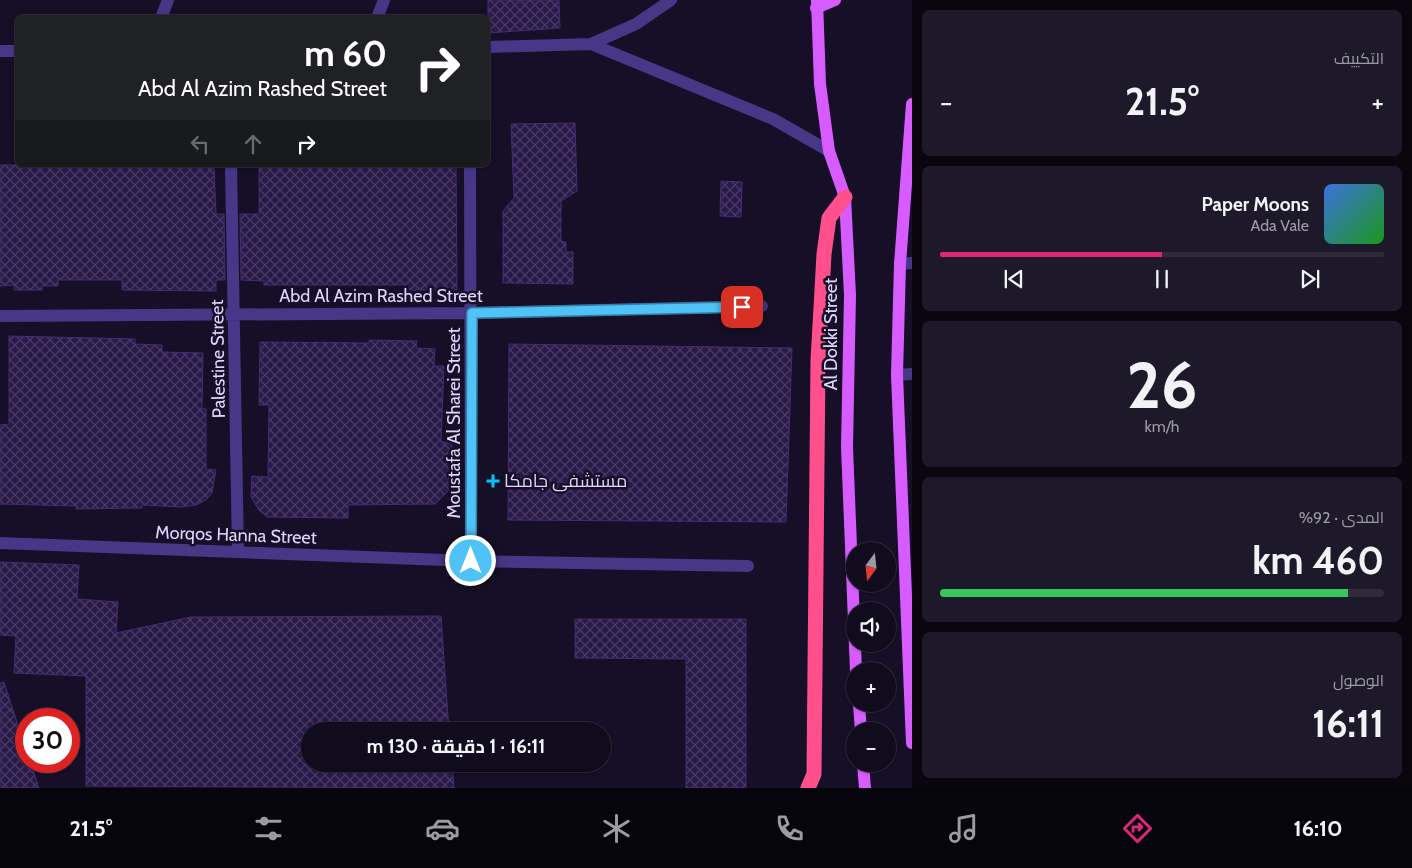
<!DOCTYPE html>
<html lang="ar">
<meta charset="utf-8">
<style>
:root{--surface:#100b1d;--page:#1e192a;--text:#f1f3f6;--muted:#9c9ba4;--line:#302b3b;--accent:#db2777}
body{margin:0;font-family:Cabin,Cairo,sans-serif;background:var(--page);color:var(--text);direction:rtl;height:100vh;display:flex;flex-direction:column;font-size:19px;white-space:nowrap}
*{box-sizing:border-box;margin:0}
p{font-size:16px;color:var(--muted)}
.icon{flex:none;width:28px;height:28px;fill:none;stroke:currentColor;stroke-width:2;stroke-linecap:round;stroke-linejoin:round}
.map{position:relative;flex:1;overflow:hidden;direction:ltr}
.panel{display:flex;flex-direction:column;gap:10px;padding:10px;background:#090610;width:500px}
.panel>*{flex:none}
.guide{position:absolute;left:15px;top:15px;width:475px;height:152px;border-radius:8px;box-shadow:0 1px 4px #0004,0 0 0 1px var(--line);direction:rtl;background:#202124;color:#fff;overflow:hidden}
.needle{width:32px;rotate:195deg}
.fabs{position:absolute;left:846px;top:542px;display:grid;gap:10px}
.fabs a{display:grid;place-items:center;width:50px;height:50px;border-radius:50%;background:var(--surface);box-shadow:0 1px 4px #0004,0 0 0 1px var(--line);font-size:25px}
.speed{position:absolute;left:15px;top:708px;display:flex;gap:10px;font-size:25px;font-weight:700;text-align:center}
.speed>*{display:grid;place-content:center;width:65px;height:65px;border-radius:50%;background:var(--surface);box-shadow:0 1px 4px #0004,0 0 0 1px var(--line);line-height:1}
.speed .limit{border:8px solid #d22;background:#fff;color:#111}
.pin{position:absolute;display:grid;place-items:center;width:42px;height:42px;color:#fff;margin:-21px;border-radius:10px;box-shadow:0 2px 8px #0006}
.me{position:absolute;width:55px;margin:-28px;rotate:0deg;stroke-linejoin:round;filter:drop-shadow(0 0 4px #0008)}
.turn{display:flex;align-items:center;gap:18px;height:105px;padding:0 20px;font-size:22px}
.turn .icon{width:65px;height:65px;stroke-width:2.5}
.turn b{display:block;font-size:35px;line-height:42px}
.lanes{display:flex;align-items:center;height:48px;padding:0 20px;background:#0003;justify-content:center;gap:25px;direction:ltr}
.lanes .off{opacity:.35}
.big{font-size:38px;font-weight:700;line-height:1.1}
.panel .card{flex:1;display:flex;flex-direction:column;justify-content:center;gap:8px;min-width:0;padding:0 18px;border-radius:8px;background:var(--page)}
.panel .dial{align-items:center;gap:0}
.dial b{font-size:65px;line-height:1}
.song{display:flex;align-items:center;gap:15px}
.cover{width:60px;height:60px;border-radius:8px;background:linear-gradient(135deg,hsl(220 70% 55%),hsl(120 70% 35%))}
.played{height:5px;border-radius:2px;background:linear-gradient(90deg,var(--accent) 50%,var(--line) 50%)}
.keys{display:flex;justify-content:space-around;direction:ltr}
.heat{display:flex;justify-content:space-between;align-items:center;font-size:28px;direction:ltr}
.charge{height:8px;border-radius:4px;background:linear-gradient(90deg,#34c759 92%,var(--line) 0)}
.trip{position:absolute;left:301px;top:722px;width:310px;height:50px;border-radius:25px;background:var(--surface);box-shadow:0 1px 4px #0004,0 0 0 1px var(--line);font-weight:700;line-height:50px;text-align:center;direction:rtl}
.menu{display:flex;height:80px;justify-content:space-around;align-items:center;background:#06040c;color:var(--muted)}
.menu .icon{width:35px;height:35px}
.menu .selected{color:var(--accent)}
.menu b{font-size:22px;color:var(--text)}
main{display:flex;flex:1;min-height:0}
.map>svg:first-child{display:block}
.building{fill:url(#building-cross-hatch);stroke:#442c75}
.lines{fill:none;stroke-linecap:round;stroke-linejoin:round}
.minor{stroke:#463887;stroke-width:12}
.major{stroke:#d75cff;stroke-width:12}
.highway{stroke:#ff508d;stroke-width:15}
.route-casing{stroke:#337fa1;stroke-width:12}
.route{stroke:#4fc3f7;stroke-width:9}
.poi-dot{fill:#01c5ff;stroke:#160f27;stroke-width:2}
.labels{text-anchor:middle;stroke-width:5;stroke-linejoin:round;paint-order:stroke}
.street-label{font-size:18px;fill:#dfd5ff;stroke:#160f27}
.poi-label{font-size:18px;fill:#dfd5ff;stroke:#160f27;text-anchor:start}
</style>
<main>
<section class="panel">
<div class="card"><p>التكييف</p>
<div class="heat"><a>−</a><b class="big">21.5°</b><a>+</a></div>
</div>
<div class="card">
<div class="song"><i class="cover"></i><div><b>Paper Moons</b><p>Ada Vale</p></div></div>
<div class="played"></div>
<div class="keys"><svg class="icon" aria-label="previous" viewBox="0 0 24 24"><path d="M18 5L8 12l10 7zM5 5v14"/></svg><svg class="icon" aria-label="pause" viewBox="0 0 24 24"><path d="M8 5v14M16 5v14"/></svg><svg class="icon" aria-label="next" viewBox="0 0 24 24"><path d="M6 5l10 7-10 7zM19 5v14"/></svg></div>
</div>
<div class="card dial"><b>26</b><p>km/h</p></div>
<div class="card"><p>المدى · 92%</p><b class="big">460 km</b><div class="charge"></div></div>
<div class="card"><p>الوصول</p><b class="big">16:11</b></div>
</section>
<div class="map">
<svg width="912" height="788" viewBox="0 0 912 788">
<defs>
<pattern id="building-cross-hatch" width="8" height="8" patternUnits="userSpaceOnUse" patternTransform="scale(1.25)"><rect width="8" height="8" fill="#2a1a49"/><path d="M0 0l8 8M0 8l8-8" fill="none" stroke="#483a64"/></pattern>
</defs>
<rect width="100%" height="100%" fill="#160f27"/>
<path class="building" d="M 488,0 L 559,0 L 560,28 L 488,33 Z
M 575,123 L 577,191 L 561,201 L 561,241 L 566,242 L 566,252 L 573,252 L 573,284 L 503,283 L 503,211 L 514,198 L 511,124 Z
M 0,165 L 214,165 L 216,214 L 224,214 L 225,280 L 216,280 L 216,291 L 122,290 L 122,280 L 58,280 L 58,286 L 42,286 L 42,290 L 14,290 L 14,285 L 0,286 Z
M 259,165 L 456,165 L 457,290 L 405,290 L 405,285 L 264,285 L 264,281 L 241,280 L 240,214 L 259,214 Z
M 721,181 L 742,182 L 741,217 L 720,216 Z
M 9,336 L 135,339 L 135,344 L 162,345 L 162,352 L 203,353 L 202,409 L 206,409 L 206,469 L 216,470 L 212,493 L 206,500 L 196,505 L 182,507 L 142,505 L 142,508 L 76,509 L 76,506 L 0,504 L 0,425 L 9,424 Z
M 369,340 L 417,341 L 416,348 L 435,349 L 434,366 L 444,366 L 441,442 L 452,442 L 452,484 L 448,491 L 435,504 L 348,505 L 348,518 L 267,517 L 259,510 L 251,497 L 252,476 L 268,477 L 269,405 L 259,405 L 260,342 L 369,343 Z
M 509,344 L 792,348 L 786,522 L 508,520 Z
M 0,562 L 79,565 L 77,599 L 118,602 L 116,633 L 191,617 L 441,616 L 449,731 L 310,731 L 310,764 L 452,764 L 454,788 L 86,786 L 86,676 L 14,673 L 16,636 L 0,635 Z
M 575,619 L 746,619 L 746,788 L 686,788 L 686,659 L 575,658 Z
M 4,682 L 26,750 L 26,761 L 30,761 L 39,788 L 0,788 L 0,683 Z"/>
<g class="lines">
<path class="minor" d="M 161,18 L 168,0
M 377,18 L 384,0
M 591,44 L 773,119 L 829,151
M 488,47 L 591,44 L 636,24 L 671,0
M 0,51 L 18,51
M 231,165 L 238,552
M 470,165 L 471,561
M 900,264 L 912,263
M 0,316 L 472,313 L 762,306
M 897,375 L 912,374
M 0,543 L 471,561 L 748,566"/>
<path class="major" d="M 817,0 L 820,84 L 829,151 L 845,197 L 850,295 L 847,447 L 856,671
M 816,8 L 835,0
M 912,104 L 900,264 L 897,375 L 912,743
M 859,704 L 861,731
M 863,764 L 865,788"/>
<path class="highway" d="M 808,788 L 814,774 L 818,360 L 821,308 L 824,254 L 829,218 L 845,197"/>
</g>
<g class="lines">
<defs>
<path id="route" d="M 471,561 L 472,313 L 742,307"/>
</defs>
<use href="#route" class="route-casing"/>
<use href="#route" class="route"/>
</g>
<path class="poi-dot" d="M490.5 473.5h5v5h5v5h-5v5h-5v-5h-5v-5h5z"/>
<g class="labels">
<g class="street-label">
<text x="381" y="302">Abd Al Azim Rashed Street</text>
<text transform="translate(831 334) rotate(-90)" y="6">Al Dokki Street</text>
<text transform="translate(218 359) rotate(-91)" y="6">Palestine Street</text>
<text transform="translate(454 423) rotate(-90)" y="6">Moustafa Al Sharei Street</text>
<text transform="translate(236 535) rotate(2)" y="6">Morqos Hanna Street</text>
</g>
<g class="poi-label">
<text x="504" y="487">مستشفى جامكا</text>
</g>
</g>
</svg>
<div class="fabs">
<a><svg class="needle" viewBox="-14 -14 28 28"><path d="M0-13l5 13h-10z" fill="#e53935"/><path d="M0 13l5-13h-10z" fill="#9c9ba4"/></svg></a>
<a><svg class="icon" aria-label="sound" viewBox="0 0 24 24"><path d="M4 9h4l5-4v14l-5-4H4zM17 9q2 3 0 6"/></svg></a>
<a>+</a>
<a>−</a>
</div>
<div class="speed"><div class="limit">30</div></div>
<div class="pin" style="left:742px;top:307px;background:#d93025"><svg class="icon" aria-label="arrive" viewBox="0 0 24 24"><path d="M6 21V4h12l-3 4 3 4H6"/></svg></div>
<svg class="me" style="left:471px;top:561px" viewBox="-20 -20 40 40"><circle r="17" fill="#4fc3f7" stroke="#fff" stroke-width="3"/><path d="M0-11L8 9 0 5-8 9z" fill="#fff"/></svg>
<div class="trip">16:11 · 1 دقيقة · 130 m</div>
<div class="guide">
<div class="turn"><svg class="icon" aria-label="right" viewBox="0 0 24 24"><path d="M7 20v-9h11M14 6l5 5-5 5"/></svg><div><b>60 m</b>Abd Al Azim Rashed Street</div></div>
<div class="lanes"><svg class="icon off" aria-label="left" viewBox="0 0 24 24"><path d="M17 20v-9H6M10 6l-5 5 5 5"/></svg><svg class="icon off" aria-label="ahead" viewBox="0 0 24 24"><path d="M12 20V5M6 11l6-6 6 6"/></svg><svg class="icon" aria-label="right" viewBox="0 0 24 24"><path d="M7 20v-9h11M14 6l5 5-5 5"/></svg></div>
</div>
</div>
</main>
<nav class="menu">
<b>16:10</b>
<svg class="icon selected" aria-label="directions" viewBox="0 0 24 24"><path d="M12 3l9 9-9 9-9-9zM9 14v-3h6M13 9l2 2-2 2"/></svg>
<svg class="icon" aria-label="music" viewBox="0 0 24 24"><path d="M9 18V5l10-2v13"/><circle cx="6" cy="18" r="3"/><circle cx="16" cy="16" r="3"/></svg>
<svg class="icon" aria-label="phone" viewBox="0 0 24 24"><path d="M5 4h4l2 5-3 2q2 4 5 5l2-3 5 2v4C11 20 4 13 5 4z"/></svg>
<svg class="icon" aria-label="climate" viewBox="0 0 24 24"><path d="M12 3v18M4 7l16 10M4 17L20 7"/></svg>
<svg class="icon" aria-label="car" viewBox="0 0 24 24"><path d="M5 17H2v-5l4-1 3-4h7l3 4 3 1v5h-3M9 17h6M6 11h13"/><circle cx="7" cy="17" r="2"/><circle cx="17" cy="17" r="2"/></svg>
<svg class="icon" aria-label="filters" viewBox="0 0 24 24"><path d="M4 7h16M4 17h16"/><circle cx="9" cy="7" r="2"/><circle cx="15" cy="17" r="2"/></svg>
<b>21.5°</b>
</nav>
